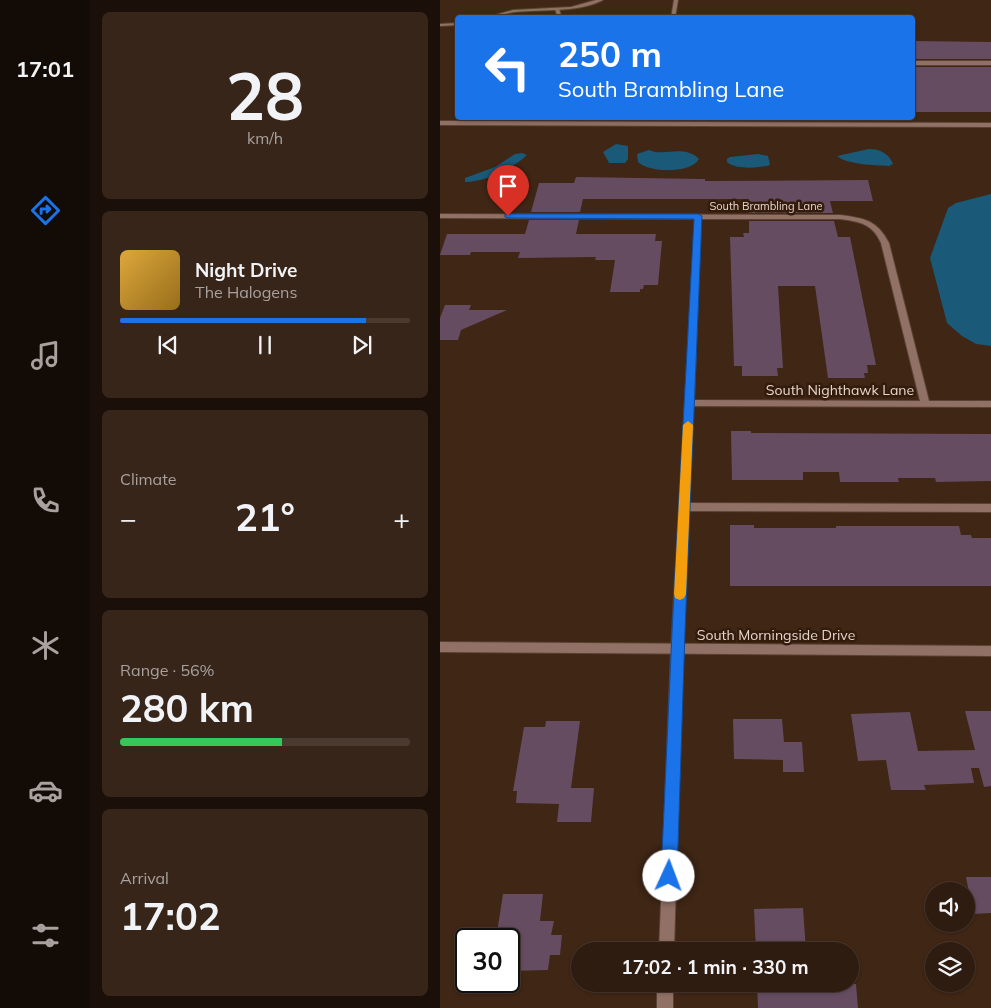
<!DOCTYPE html>
<meta charset="utf-8">
<style>
:root{--surface:#2f1c10;--page:#372519;--text:#f1f3f6;--muted:#a7a19f;--line:#4a3a30;--accent:#1a73e8}
body{margin:0;font-family:Mulish,sans-serif;background:var(--page);color:var(--text);height:100vh;display:flex;flex-direction:column;font-size:19px;white-space:nowrap}
*{box-sizing:border-box;margin:0}
p{font-size:16px;color:var(--muted)}
.icon{flex:none;width:28px;height:28px;fill:none;stroke:currentColor;stroke-width:2;stroke-linecap:round;stroke-linejoin:round}
.map{position:relative;flex:1;overflow:hidden}
.panel{display:flex;flex-direction:column;gap:12px;padding:12px;background:#1a0f09;width:350px}
.panel>*{flex:none}
.top-card{position:absolute;left:15px;top:15px;width:460px;height:105px;border-radius:5px;box-shadow:0 1px 4px #0004,0 0 0 1px var(--line);background:#1a73e8;color:#fff;overflow:hidden}
.fabs{position:absolute;left:485px;top:882px;display:grid;gap:10px}
.fabs a{display:grid;place-items:center;width:50px;height:50px;border-radius:50%;background:var(--surface);box-shadow:0 1px 4px #0004,0 0 0 1px var(--line);font-size:25px}
.speed{position:absolute;left:15px;top:928px;display:flex;gap:10px;font-size:25px;font-weight:700;text-align:center}
.speed>*{display:grid;place-content:center;width:65px;height:65px;border-radius:50%;background:var(--surface);box-shadow:0 1px 4px #0004,0 0 0 1px var(--line);line-height:1}
.speed .limit{border:2px solid #111;border-radius:8px;background:#fff;color:#111}
.pin{position:absolute;display:grid;place-items:center;width:42px;height:42px;color:#fff;margin:-51px -21px;border-radius:50% 50% 50% 0;rotate:-45deg;box-shadow:0 0 5px #0007}
.pin .icon{rotate:45deg}
.me{position:absolute;width:55px;margin:-28px;rotate:2deg;stroke-linejoin:round;filter:drop-shadow(0 0 4px #0008)}
.turn{display:flex;align-items:center;gap:18px;height:105px;padding:0 20px;font-size:22px}
.turn .icon{width:65px;height:65px;stroke-width:2.5}
.turn b{display:block;font-size:35px;line-height:42px}
.big{font-size:38px;font-weight:700;line-height:1.1}
.panel .card{flex:1;display:flex;flex-direction:column;justify-content:center;gap:8px;min-width:0;padding:0 18px;border-radius:8px;background:var(--page)}
.panel .dial{align-items:center;gap:0}
.dial b{font-size:65px;line-height:1}
.song{display:flex;align-items:center;gap:15px}
.cover{width:60px;height:60px;border-radius:8px;background:linear-gradient(135deg,hsl(40 70% 55%),hsl(40 70% 35%))}
.played{height:5px;border-radius:2px;background:linear-gradient(90deg,var(--accent) 85%,var(--line) 85%)}
.keys{display:flex;justify-content:space-around;direction:ltr}
.heat{display:flex;justify-content:space-between;align-items:center;font-size:28px;direction:ltr}
.charge{height:8px;border-radius:4px;background:linear-gradient(90deg,#34c759 56%,var(--line) 0)}
.trip{position:absolute;left:131px;top:942px;width:288px;height:50px;border-radius:25px;background:var(--surface);box-shadow:0 1px 4px #0004,0 0 0 1px var(--line);font-weight:700;line-height:50px;text-align:center}
main{display:flex;flex:1;min-height:0}
.tab-bar{display:flex;flex-direction:column;width:90px;justify-content:space-around;align-items:center;background:#130b06;color:var(--muted)}
.tab-bar .icon{width:35px;height:35px}
.tab-bar .active{color:var(--accent)}
.tab-bar b{font-size:22px;color:var(--text)}
.map>svg:first-child{display:block}
.water{fill:#1a5978}
.building{fill:#654c61}
.lines{fill:none;stroke-linecap:round;stroke-linejoin:round}
.service-casing{stroke:#5a4232;stroke-width:2}
.minor-casing{stroke:#5a4232;stroke-width:2}
.tertiary-casing{stroke:#5a4232;stroke-width:2}
.service{fill:#917065;fill-rule:evenodd}
.minor{fill:#917065;fill-rule:evenodd}
.tertiary{fill:#917065;fill-rule:evenodd}
.route{fill:#1a73e8;stroke:#114b97}
.slow{fill:#f59e0b}
.labels{text-anchor:middle;stroke-width:5;stroke-linejoin:round;paint-order:stroke}
.far-street-label{font-size:11px;fill:#e6d5cb;stroke:#341c0c}
.street-label{font-size:14px;fill:#e6d5cb;stroke:#341c0c}
</style>
<main>
<nav class="tab-bar">
<b>17:01</b>
<svg class="icon active" aria-label="directions" viewBox="0 0 24 24"><path d="M12 3l9 9-9 9-9-9zM9 14v-3h6M13 9l2 2-2 2"/></svg>
<svg class="icon" aria-label="music" viewBox="0 0 24 24"><path d="M9 18V5l10-2v13"/><circle cx="6" cy="18" r="3"/><circle cx="16" cy="16" r="3"/></svg>
<svg class="icon" aria-label="phone" viewBox="0 0 24 24"><path d="M5 4h4l2 5-3 2q2 4 5 5l2-3 5 2v4C11 20 4 13 5 4z"/></svg>
<svg class="icon" aria-label="climate" viewBox="0 0 24 24"><path d="M12 3v18M4 7l16 10M4 17L20 7"/></svg>
<svg class="icon" aria-label="car" viewBox="0 0 24 24"><path d="M5 17H2v-5l4-1 3-4h7l3 4 3 1v5h-3M9 17h6M6 11h13"/><circle cx="7" cy="17" r="2"/><circle cx="17" cy="17" r="2"/></svg>
<svg class="icon" aria-label="filters" viewBox="0 0 24 24"><path d="M4 7h16M4 17h16"/><circle cx="9" cy="7" r="2"/><circle cx="15" cy="17" r="2"/></svg>
</nav>
<section class="panel">
<div class="card dial"><b>28</b><p>km/h</p></div>
<div class="card">
<div class="song"><i class="cover"></i><div><b>Night Drive</b><p>The Halogens</p></div></div>
<div class="played"></div>
<div class="keys"><svg class="icon" aria-label="previous" viewBox="0 0 24 24"><path d="M18 5L8 12l10 7zM5 5v14"/></svg><svg class="icon" aria-label="pause" viewBox="0 0 24 24"><path d="M8 5v14M16 5v14"/></svg><svg class="icon" aria-label="next" viewBox="0 0 24 24"><path d="M6 5l10 7-10 7zM19 5v14"/></svg></div>
</div>
<div class="card"><p>Climate</p>
<div class="heat"><a>−</a><b class="big">21°</b><a>+</a></div>
</div>
<div class="card"><p>Range · 56%</p><b class="big">280 km</b><div class="charge"></div></div>
<div class="card"><p>Arrival</p><b class="big">17:02</b></div>
</section>
<div class="map">
<svg width="551" height="1008" viewBox="0 0 551 1008">
<rect width="100%" height="100%" fill="#3f2615"/>
<path class="water" d="M 176,144 L 188,146 L 188,159 L 185,163 L 169,163 L 163,152 Z
M 429,149 C 439,149 449,153 453,164 L 449,166 C 435,165 408,165 397,156 Z
M 209,150 C 223,157 244,144 259,159 C 251,174 209,173 198,162 L 197,154 Z
M 82,153 L 87,155 C 72,169 46,182 25,182 L 25,178 L 55,167 L 75,154 Z
M 318,154 L 328,156 L 330,165 C 319,168 296,170 287,162 L 287,159 L 290,157 Z
M 551,194 L 551,346 L 536,344 L 522,336 L 507,323 L 490,258 L 508,208 L 516,203 Z"/>
<path class="building" d="M 472,41 L 551,42 L 551,59 L 472,59 Z
M 472,67 L 551,67 L 551,112 L 476,112 L 472,105 Z
M 136,177 L 265,179 L 265,181 L 428,180 L 433,201 L 390,201 L 393,213 L 309,213 L 309,199 L 143,199 L 140,212 L 91,212 L 99,183 L 134,183 Z
M 89,220 L 139,220 L 136,234 L 216,234 L 215,241 L 222,241 L 218,285 L 204,285 L 203,289 L 200,289 L 200,292 L 170,292 L 175,260 L 155,260 L 156,257 L 78,258 L 80,252 L 31,252 L 30,255 L 0,255 L 7,234 L 85,234 Z
M 309,221 L 394,221 L 398,237 L 410,237 L 436,365 L 427,365 L 428,373 L 424,373 L 425,378 L 388,378 L 375,286 L 338,286 L 343,368 L 337,368 L 338,376 L 302,376 L 302,366 L 294,366 L 290,237 L 304,237 L 303,233 L 309,233 Z
M 5,305 L 31,305 L 29,310 L 67,310 L 21,330 L 18,340 L 0,340 L 0,318 Z
M 291,431 L 311,431 L 311,433 L 551,434 L 551,481 L 496,482 L 495,478 L 458,478 L 459,482 L 400,482 L 399,472 L 363,472 L 363,480 L 292,480 Z
M 290,525 L 314,525 L 314,528 L 396,528 L 396,526 L 519,526 L 521,535 L 531,535 L 532,538 L 551,538 L 551,586 L 290,586 Z
M 525,711 L 551,711 L 551,786 L 544,787 L 539,768 L 531,768 L 534,783 L 484,785 L 486,790 L 451,790 L 446,760 L 418,761 L 411,714 L 470,712 L 478,751 L 535,750 Z
M 293,719 L 342,719 L 344,742 L 362,742 L 364,772 L 343,772 L 343,760 L 294,759 Z
M 106,721 L 140,721 L 131,788 L 154,788 L 151,822 L 117,822 L 119,804 L 76,803 L 77,791 L 73,791 L 84,727 L 105,727 Z
M 526,877 L 551,877 L 551,913 L 533,914 Z
M 63,894 L 103,894 L 100,921 L 114,921 L 111,935 L 122,935 L 120,955 L 110,955 L 108,970 L 69,971 L 69,939 L 56,939 Z
M 363,908 L 366,951 L 316,951 L 314,909 Z
M 317,984 L 416,984 L 418,1008 L 318,1008 Z"/>
<g class="lines">
<defs>
<path id="service" d="M 234,0 L 238,0 L 235,18 L 231,18 Z
M 117,8 L 119,9 L 122,18 L 118,18 L 115,9 Z
M 244,503 L 551,504 L 551,512 L 244,511 L 240,510 L 239,507 L 240,504 Z"/>
<path id="minor" d="M 156,0 L 163,0 C 137,13 104,9 75,12 C 65,13 56,18 45,18 L 73,10 L 131,7 Z
M 18,23 L 18,25 L 0,26 L 0,24 Z
M 472,61 L 551,61 L 551,65 L 472,65 Z
M 0,121 L 551,123 L 551,127 L 0,125 Z
M 0,214 L 400,215 C 424,218 437,220 449,243 L 489,401 L 551,401 L 551,407 L 253,406 L 243,650 L 234,951 L 219,951 L 231,650 L 255,219 L 0,218 ZM 261,219 L 400,219 C 420,222 432,223 441,243 L 480,401 L 254,400 Z
M 217,984 L 233,984 L 233,1008 L 217,1008 Z"/>
<path id="tertiary" d="M 0,642 L 551,646 L 551,656 L 0,652 Z"/>
</defs>
<use href="#service" class="service-casing"/>
<use href="#minor" class="minor-casing"/>
<use href="#tertiary" class="tertiary-casing"/>
<use href="#service" class="service"/>
<use href="#minor" class="minor"/>
<use href="#tertiary" class="tertiary"/>
</g>
<path class="route" d="M 65,214 L 258,214 L 262,216 L 245,632 L 237,876 L 235,882 L 229,884 L 224,882 L 221,876 L 232,632 L 254,219 L 68,218 L 65,217 Z"/>
<path class="slow" d="M 248,421 L 253,425 L 246,594 L 244,598 L 240,600 L 235,598 L 234,594 L 243,425 Z"/>
<g class="labels">
<g class="far-street-label">
<text x="326" y="210">South Brambling Lane</text>
</g>
<g class="street-label">
<text x="400" y="395">South Nighthawk Lane</text>
<text x="336" y="640">South Morningside Drive</text>
</g>
</g>
</svg>
<div class="fabs">
<a><svg class="icon" aria-label="sound" viewBox="0 0 24 24"><path d="M4 9h4l5-4v14l-5-4H4zM17 9q2 3 0 6"/></svg></a>
<a><svg class="icon" aria-label="layers" viewBox="0 0 24 24"><path d="M12 4l9 5-9 5-9-5zM3 14l9 5 9-5"/></svg></a>
</div>
<div class="speed"><div class="limit">30</div></div>
<div class="pin" style="left:68px;top:216px;background:#d93025"><svg class="icon" aria-label="arrive" viewBox="0 0 24 24"><path d="M6 21V4h12l-3 4 3 4H6"/></svg></div>
<svg class="me" style="left:229px;top:876px" viewBox="-20 -20 40 40"><circle r="19" fill="#fff"/><path d="M0-13L10 11 0 6-10 11z" fill="#1a73e8"/></svg>
<div class="trip">17:02 · 1 min · 330 m</div>
<div class="top-card">
<div class="turn"><svg class="icon" aria-label="left" viewBox="0 0 24 24"><path d="M17 20v-9H6M10 6l-5 5 5 5"/></svg><div><b>250 m</b>South Brambling Lane</div></div>
</div>
</div>
</main>
